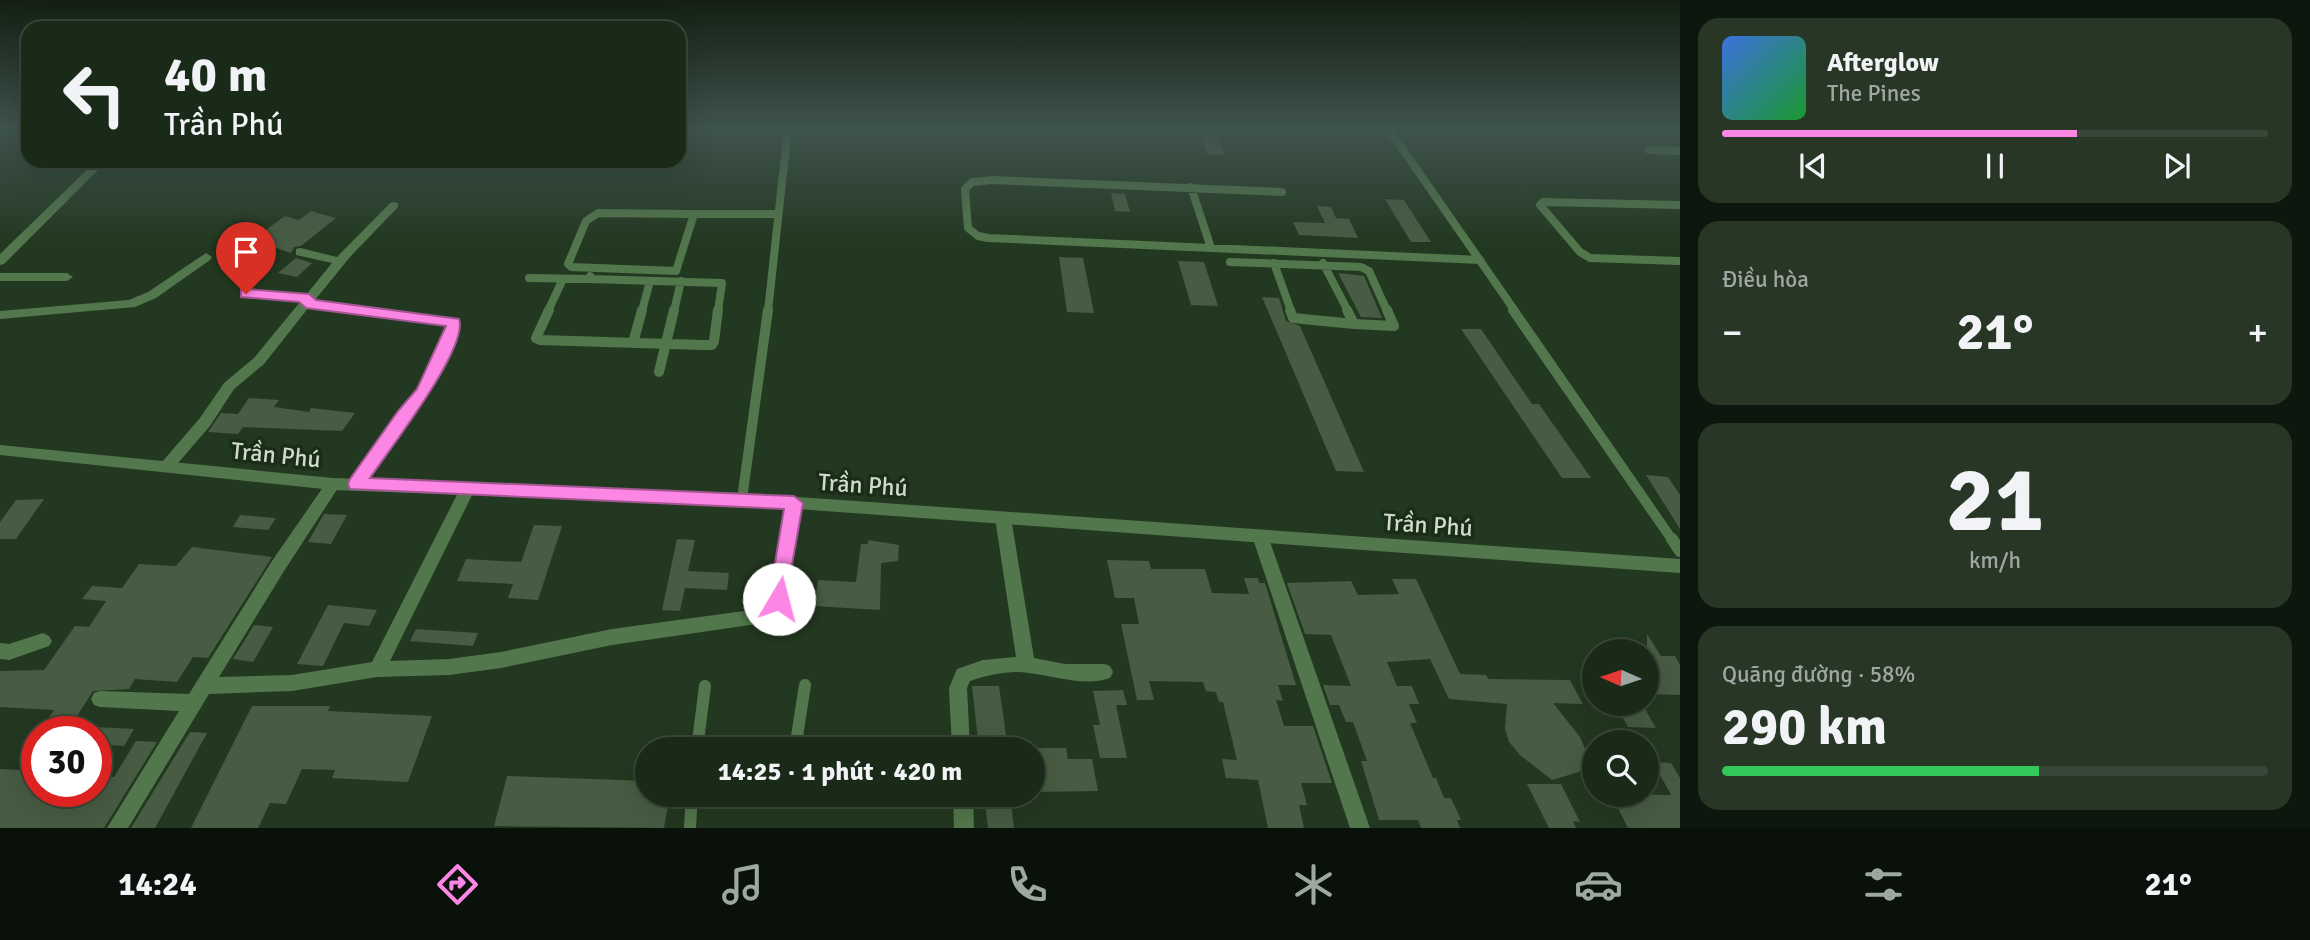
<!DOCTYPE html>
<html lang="vi">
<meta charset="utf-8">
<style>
:root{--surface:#1a2a18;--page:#273625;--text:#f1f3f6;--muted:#9fa7a2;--line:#384637;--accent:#fc86e4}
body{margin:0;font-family:Signika,sans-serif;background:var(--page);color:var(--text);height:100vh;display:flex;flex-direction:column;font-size:26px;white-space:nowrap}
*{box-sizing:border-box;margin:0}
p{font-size:23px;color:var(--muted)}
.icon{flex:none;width:38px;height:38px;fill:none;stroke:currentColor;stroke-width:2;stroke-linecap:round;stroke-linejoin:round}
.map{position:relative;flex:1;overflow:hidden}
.details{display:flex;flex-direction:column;gap:18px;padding:18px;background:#0e170d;width:630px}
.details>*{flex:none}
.top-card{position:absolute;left:21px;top:21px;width:665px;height:147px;border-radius:21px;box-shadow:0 7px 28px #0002,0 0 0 2px var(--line);background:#1a2a18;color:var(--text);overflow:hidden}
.needle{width:46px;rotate:273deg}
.tools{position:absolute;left:1582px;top:639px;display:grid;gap:14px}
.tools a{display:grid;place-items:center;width:77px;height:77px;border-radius:50%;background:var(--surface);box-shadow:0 7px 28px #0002,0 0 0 2px var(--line);font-size:35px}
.speed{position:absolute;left:21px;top:716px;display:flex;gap:14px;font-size:35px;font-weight:700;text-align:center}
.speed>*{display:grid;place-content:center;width:91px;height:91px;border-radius:50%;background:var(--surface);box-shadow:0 7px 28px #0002,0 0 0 2px var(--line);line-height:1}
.speed .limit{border:10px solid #d22;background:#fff;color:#111}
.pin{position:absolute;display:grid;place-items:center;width:60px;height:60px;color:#fff;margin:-72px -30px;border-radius:50% 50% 50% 0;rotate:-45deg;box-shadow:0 0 7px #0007}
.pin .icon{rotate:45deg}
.me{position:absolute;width:77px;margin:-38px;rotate:8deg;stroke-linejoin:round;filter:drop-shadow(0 0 5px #0008)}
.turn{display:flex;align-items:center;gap:24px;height:147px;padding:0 28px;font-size:32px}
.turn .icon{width:91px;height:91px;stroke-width:2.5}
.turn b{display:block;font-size:49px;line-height:60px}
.big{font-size:52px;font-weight:700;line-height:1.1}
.details .card{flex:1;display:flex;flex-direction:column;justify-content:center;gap:10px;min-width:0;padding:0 24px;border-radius:21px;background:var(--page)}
.details .dial{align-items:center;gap:0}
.dial b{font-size:91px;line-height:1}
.song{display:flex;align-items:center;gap:21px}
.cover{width:84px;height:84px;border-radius:10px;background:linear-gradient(135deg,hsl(220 70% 55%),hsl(130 70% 35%))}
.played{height:7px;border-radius:4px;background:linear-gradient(90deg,var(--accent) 65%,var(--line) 65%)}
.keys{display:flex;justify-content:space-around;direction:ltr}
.heat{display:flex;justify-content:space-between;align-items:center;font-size:38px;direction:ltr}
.charge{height:10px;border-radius:5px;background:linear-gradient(90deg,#34c759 58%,var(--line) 0)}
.trip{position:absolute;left:635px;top:737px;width:410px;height:70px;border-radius:35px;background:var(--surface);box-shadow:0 7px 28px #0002,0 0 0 2px var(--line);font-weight:700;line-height:70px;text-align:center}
.dock{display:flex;height:112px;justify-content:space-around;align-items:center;background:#0a110a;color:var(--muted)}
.dock .icon{width:49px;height:49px}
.dock .selected{color:var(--accent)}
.dock b{font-size:32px;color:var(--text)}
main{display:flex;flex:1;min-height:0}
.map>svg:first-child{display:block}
.building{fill:#475c43}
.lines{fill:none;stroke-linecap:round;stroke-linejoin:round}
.service-far2{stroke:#53774c;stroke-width:8}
.service-far1{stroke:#53774c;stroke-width:10}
.service{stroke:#53774c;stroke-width:12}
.minor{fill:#53774c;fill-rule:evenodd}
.tertiary{fill:#53774c;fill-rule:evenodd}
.route{fill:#fc86e4;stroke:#a45794;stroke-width:2}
.labels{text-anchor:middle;stroke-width:7;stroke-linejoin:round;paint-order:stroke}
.street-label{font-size:24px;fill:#cfdbcc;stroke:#1a2d16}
</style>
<main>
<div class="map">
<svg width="1680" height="828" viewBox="0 0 1680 828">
<rect width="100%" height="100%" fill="#233820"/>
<path class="building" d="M 1196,128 L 1212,128 L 1225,155 L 1208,155 Z
M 1111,193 L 1125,194 L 1130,212 L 1115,211 Z
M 1385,199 L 1404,200 L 1431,242 L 1411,242 Z
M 1317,206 L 1331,207 L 1336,218 L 1349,219 L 1358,238 L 1299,235 L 1293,222 L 1325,223 Z
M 311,211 L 336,218 L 301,246 L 294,247 L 291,253 L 252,240 L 285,216 L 299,220 Z
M 1059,257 L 1083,258 L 1094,313 L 1067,312 Z
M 296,258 L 312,263 L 297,277 L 278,273 Z
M 1178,261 L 1204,262 L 1218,306 L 1191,305 Z
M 1338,273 L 1364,276 L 1382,318 L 1361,317 Z
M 1262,297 L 1279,298 L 1286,321 L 1300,326 L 1364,472 L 1336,471 Z
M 1461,329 L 1481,329 L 1532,404 L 1539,404 L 1591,478 L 1562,478 Z
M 249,398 L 279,400 L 274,407 L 309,412 L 311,408 L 355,413 L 342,431 L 243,427 L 238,434 L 208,432 L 221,413 L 238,414 Z
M 1646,475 L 1668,477 L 1680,495 L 1680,529 Z
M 44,499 L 16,539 L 0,539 L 0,522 L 16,500 Z
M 324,514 L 347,515 L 331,544 L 308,542 Z
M 240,515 L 276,518 L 268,530 L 233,527 Z
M 534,525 L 562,526 L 538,600 L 508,598 L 513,584 L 457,581 L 466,559 L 521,562 Z
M 677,539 L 695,540 L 688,571 L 729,573 L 727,590 L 685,588 L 680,611 L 662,610 Z
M 868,540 L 899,545 L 898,561 L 881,563 L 880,610 L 814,606 L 818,580 L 856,582 L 861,544 L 868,544 Z
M 192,547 L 272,557 L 208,658 L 193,657 L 177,682 L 135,679 L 129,689 L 93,691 L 67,732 L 40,732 L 54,710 L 0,707 L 0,671 L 44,670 L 75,626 L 89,627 L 106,601 L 82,599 L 92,586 L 122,588 L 139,564 L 176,566 Z
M 1107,560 L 1149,561 L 1151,569 L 1205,569 L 1212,593 L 1249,594 L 1244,578 L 1258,578 L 1259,583 L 1265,583 L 1296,685 L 1278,685 L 1283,701 L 1276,700 L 1284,726 L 1313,726 L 1332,783 L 1301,783 L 1307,805 L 1299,805 L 1304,828 L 1268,828 L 1258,780 L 1226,778 L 1222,759 L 1237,760 L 1223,702 L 1219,702 L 1216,692 L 1206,691 L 1203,682 L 1149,681 L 1154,700 L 1137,700 L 1121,624 L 1139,624 L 1134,598 L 1115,598 Z
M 1392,579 L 1416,579 L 1460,674 L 1486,675 L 1488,679 L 1570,680 L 1583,704 L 1553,703 L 1580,737 L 1586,751 L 1586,763 L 1579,772 L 1552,780 L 1520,755 L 1509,742 L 1505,728 L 1507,704 L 1449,699 L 1430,659 L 1387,662 L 1397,686 L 1412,686 L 1419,704 L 1409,704 L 1417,723 L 1410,723 L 1433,778 L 1436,778 L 1444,798 L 1451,798 L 1461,820 L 1457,820 L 1460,828 L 1421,828 L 1418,820 L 1379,820 L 1361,761 L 1367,761 L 1353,722 L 1346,722 L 1339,705 L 1330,705 L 1323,685 L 1351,686 L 1331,635 L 1305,634 L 1287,583 L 1351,581 L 1358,595 L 1399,594 Z
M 328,605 L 377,610 L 369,626 L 344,623 L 323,666 L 297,664 Z
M 254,625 L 273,627 L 253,662 L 233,659 Z
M 416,629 L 478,633 L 473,646 L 410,641 Z
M 1647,634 L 1661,656 L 1675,656 L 1680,665 L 1680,695 L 1647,694 Z
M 972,686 L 999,686 L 1008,749 L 979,749 Z
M 1123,690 L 1127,705 L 1116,705 L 1127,758 L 1100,758 L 1093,725 L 1100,725 L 1093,691 Z
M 1615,704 L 1642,704 L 1656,728 L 1628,727 Z
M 252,706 L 330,706 L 328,711 L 432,716 L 408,782 L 332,778 L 335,770 L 302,769 L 286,804 L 270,803 L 258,828 L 191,828 Z
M 96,727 L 134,729 L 124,746 L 96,744 Z
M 190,732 L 207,733 L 155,828 L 131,828 Z
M 136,741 L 157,742 L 104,828 L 0,828 L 0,769 L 37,771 L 37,791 L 96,791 L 96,776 L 114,777 Z
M 1037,748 L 1066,748 L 1068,759 L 1092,759 L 1098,791 L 1032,792 L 1032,759 L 1039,759 Z
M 1653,762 L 1671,763 L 1680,778 L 1680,828 L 1628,828 L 1611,794 L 1671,795 Z
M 507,776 L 648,781 L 648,794 L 670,794 L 664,828 L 494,826 Z
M 1527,784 L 1561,784 L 1580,822 L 1573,821 L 1576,828 L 1549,828 Z
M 984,794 L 1010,794 L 1014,828 L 988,828 Z"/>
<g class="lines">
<path class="service-far2" d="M 1388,128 L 1515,311
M 1649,150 L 1680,151
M 1191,187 L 1211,248
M 1282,192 L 993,180 L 972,182 L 965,189 L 968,228 L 978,236 L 988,238 L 1480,260
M 1680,205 L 1543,202 L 1540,205 L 1580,252 L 1590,258 L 1680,261
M 598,213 L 694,214 L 676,271 L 571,267 L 568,264 L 586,221 Z
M 694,214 L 778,214
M 1230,262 L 1361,267 L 1369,271 L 1387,311
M 1274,263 L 1291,311
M 1323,263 L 1348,311
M 529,278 L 589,279 L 590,276
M 589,279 L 722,283 L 718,311
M 548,311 L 563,279
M 642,311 L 650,281
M 674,311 L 681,281
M 768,311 L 788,128"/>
<path class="service-far1" d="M 549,310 L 536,338 L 540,340 L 703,345 L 712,345 L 714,341 L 718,310
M 1290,310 L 1293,318 L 1354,324 L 1347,310
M 1513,310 L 1673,541
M 1354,324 L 1394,326 L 1387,310
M 633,343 L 642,310
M 659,372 L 674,310
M 742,499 L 768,310"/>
<path class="service" d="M 1672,539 L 1680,551
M 697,749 L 705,686
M 795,749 L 805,685
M 690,828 L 692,794"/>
<path class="minor" d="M 96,161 L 107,161 L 4,264 L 0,265 L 0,254 Z
M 394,202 L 398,203 L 398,207 L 350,257 L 315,300 L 454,319 L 460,323 C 453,364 426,395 402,428 C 387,447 375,468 362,488 L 352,488 L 350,484 C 363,460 379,437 395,416 C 417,388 440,362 447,326 L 309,307 L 264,364 L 234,389 L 210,426 L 172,470 L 162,470 L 160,466 L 162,462 L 200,418 L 224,383 L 254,358 L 300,302 L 246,298 L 242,297 L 240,294 L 242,291 L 306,295 L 332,263 L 296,255 L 296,249 L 300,248 L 337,257 L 390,203 Z
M 206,253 L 212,257 L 210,260 L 156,298 L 135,307 L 0,319 L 0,311 L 129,300 L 148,292 Z
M 0,273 L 67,273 L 73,277 L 67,281 L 0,281 Z
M 333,478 L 338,480 L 340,484 L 338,488 L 284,571 L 219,677 L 292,675 L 372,662 L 463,483 L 473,483 L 476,487 L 390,661 L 449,659 L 501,652 L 612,629 L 766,608 L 771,599 L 786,503 L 789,499 L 794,497 L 799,499 L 802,503 L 787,599 L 777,620 L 771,622 L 612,645 L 501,668 L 449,675 L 377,677 L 292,691 L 209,694 L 128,828 L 107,828 L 179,711 L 100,707 L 94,705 L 91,699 L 94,693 L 100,691 L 189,694 L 272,561 L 328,480 Z
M 1003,512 L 1008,514 L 1011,518 L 1034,658 L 1065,664 L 1104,664 L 1110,666 L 1113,672 L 1110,678 C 1085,687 1055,676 1029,673 C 1011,670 987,675 970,681 L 967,688 L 970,749 L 952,749 L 949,688 L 957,669 L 983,660 L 1016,657 L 995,518 L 998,514 Z
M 1260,530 L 1266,531 L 1268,536 L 1370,828 L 1350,828 L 1252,536 L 1254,531 Z
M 43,633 L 49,636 L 52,641 L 49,646 L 9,660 L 0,659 L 0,643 L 9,644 Z
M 953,794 L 973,794 L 974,828 L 954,828 Z"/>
<path class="tertiary" d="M 0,445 L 333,478 L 742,493 L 1680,559 L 1680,573 L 742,505 L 333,490 L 0,455 Z"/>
</g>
<linearGradient id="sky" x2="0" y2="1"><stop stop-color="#131f12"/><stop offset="0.53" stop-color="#3f534e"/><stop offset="1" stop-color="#3f534e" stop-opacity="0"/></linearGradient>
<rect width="1680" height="243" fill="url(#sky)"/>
<path class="route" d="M 246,289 L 309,294 L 316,300 L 459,319 C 469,348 388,451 370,478 L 794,496 L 803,503 L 785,604 L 772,604 L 769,599 L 784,509 L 350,489 L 348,484 L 350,479 L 398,411 L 417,389 L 446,326 L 306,308 L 299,302 L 241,297 L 241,290 Z"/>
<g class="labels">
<g class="street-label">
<text transform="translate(276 455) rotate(6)" y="8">Trần Phú</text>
<text transform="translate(863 485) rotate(4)" y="8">Trần Phú</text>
<text transform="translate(1428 525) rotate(4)" y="8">Trần Phú</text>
</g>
</g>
</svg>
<div class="tools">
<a><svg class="needle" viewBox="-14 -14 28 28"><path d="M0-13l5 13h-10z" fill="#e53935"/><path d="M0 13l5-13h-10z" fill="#9fa7a2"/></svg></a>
<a><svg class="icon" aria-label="search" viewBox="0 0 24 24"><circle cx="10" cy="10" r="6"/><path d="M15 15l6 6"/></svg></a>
</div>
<div class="speed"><div class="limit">30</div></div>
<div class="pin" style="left:246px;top:294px;background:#d93025"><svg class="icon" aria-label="arrive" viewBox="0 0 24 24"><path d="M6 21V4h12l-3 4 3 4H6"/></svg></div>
<svg class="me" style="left:779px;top:599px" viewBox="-20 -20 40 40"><circle r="19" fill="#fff"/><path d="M0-13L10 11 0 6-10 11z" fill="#fc86e4"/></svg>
<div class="trip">14:25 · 1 phút · 420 m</div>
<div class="top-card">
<div class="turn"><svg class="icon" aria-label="left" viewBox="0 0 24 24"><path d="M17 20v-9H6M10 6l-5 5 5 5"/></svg><div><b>40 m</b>Trần Phú</div></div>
</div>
</div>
<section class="details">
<div class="card">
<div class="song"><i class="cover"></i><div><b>Afterglow</b><p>The Pines</p></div></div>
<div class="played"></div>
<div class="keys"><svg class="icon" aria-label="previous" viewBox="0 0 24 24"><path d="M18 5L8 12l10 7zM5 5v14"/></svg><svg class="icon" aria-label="pause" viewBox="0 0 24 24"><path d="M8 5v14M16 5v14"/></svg><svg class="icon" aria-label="next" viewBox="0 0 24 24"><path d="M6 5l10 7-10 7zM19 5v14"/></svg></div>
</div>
<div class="card"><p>Điều hòa</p>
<div class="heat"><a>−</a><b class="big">21°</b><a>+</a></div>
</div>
<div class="card dial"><b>21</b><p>km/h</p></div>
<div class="card"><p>Quãng đường · 58%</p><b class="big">290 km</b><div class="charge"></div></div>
</section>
</main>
<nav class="dock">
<b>14:24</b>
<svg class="icon selected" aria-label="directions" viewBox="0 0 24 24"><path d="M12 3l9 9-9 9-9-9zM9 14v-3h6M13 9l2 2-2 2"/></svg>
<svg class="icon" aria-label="music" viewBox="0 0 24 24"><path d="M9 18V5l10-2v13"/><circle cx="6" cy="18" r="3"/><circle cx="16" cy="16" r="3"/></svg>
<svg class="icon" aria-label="phone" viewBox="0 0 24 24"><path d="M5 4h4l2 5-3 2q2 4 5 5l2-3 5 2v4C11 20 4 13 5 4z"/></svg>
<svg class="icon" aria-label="climate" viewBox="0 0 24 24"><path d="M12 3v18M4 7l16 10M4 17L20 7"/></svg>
<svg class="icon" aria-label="car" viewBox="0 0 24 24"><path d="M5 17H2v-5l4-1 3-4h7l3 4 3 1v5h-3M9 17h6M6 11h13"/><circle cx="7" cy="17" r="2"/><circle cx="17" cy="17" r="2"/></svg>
<svg class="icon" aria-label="filters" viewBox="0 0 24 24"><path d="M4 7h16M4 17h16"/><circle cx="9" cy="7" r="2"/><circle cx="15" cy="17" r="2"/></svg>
<b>21°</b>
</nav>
